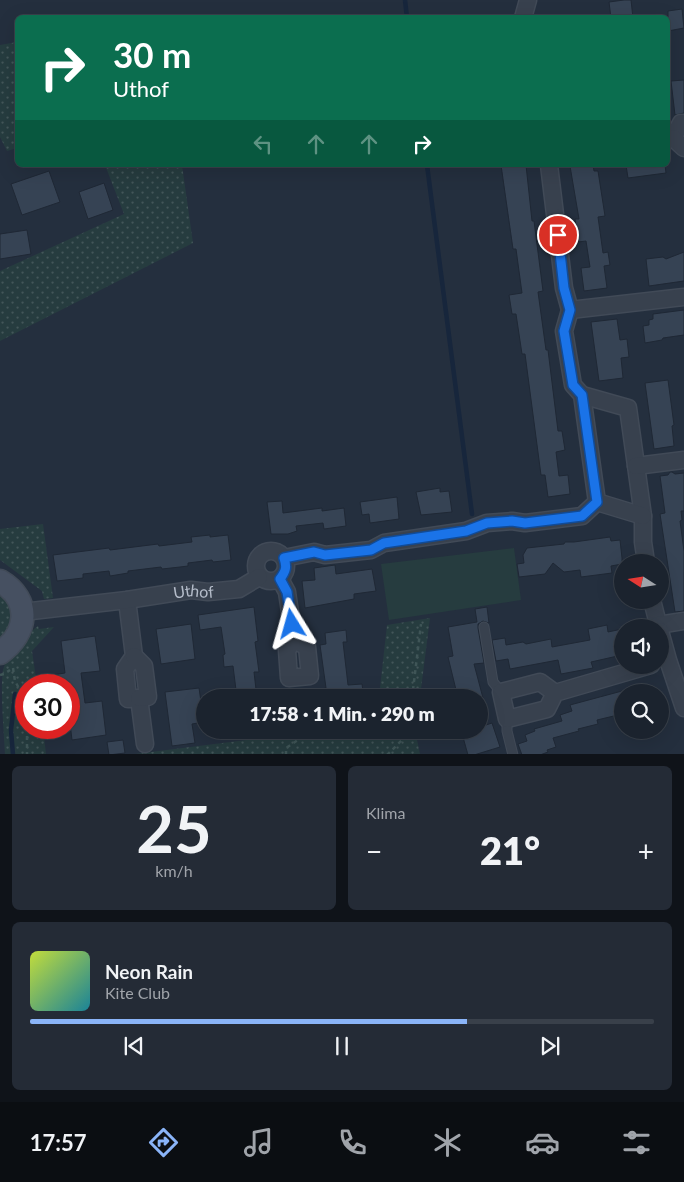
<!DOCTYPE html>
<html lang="de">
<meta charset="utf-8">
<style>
:root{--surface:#1b232e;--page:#242b36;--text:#f1f3f6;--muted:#a0a4aa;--line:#39404a;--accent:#8ab4f8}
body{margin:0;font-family:Lato,sans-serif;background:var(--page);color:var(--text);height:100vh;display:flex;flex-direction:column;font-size:19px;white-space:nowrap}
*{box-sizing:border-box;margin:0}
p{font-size:16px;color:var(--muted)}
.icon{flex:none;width:28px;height:28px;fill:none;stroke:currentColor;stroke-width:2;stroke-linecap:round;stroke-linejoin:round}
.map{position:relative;height:754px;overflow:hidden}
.panel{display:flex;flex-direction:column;gap:12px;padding:12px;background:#0f1319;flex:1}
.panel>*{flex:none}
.hud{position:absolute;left:15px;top:15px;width:655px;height:152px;border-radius:8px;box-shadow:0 5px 20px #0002,0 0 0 1px var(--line);background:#0b6e4f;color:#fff;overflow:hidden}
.needle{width:32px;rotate:282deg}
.controls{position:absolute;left:614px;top:554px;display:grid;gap:10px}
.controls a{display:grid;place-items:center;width:55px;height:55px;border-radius:50%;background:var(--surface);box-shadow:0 5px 20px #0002,0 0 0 1px var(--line);font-size:25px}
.speed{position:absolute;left:15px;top:674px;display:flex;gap:10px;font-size:25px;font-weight:700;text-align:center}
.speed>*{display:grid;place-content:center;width:65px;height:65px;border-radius:50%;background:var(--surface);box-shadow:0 5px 20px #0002,0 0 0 1px var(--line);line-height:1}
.speed .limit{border:8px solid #d22;background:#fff;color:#111}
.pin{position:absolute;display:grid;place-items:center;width:42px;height:42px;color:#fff;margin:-21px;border:2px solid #fff;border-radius:50%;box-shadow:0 1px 5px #0007}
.me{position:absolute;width:55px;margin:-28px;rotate:352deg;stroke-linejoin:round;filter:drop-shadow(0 0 4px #0008)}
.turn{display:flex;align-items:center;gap:18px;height:105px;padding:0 15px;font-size:22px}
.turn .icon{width:65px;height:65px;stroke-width:2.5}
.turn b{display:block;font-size:35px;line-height:42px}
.lanes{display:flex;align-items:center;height:48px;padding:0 15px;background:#0003;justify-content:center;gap:25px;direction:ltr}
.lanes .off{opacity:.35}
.big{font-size:38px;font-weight:800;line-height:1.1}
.panel .card{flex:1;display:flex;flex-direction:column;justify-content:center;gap:8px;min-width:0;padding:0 18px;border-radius:8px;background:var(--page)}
.panel .dial{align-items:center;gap:0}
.dial b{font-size:65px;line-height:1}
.song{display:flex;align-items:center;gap:15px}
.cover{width:60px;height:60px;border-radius:8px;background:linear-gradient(135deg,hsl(70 70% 55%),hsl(190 70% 35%))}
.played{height:5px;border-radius:2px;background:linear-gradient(90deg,var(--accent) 70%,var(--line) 70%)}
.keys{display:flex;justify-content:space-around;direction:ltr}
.heat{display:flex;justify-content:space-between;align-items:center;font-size:28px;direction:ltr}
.panel .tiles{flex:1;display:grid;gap:12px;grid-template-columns:1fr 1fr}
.card:last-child{grid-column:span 2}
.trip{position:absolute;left:196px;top:689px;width:292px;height:50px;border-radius:25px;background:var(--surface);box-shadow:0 5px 20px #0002,0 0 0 1px var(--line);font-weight:800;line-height:50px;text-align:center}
.tabs{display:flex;height:80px;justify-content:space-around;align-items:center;background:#0b0e12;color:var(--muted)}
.tabs .icon{width:35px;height:35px}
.tabs .on{color:var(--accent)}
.tabs b{font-size:22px;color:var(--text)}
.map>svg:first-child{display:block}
.grass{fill:url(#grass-dots)}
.green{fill:#263c3f}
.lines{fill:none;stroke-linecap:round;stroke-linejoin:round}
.stream{stroke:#17263c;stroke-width:4.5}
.building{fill:#364354;stroke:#1f2835}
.lane-casing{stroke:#414a57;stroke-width:11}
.street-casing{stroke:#414a57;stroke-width:19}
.secondary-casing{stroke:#414a57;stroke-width:25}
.path{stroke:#3f5557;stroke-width:2.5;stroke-dasharray:4 4;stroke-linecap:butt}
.lane{stroke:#38414e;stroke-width:9}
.street{stroke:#38414e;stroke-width:16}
.secondary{stroke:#465061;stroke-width:22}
.route-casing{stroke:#114b97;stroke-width:12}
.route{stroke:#1a73e8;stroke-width:9}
.labels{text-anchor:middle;stroke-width:5;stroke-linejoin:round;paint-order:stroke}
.street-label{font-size:16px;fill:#b4bcc9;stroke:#1d2633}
</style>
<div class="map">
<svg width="684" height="755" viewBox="0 0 684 755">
<defs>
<pattern id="grass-dots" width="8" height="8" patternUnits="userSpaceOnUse" patternTransform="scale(1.25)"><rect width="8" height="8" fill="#263c3f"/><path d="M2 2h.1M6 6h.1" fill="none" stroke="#435659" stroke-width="1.8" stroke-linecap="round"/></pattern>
</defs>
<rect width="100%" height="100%" fill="#242f3e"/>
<path class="grass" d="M 17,42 L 17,148 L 7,151 L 0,137 L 0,45 Z
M 105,165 L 182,165 L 193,243 L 0,341 L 0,271 L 124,214 Z
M 43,524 L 53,598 L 44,599 L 42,591 L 0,560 L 0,529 Z
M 0,591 L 11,602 L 14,623 L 0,642 Z
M 430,618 L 420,697 L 379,697 L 387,625 Z
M 38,626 L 39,629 L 54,627 L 32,651 L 37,685 L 26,685 L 26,728 L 43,728 L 46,754 L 5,755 C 4,733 0,689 3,670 C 7,655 26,635 38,626 Z
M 324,730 L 415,730 L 420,754 L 135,754 Z"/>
<path class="green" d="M 514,548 L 521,600 L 389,620 L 381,564 Z"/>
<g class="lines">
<path class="stream" d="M 405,0 L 407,18
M 427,165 L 472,514
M 13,755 L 11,730 L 15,694"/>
</g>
<path class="building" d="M 624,0 L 631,0 L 633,18 L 611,18 L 609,2 Z
M 682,9 L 684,28 L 668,31 L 668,11 Z
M 684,80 L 684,113 L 675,115 L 671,81 Z
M 501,165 L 526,165 L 532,221 L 534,221 L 543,291 L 538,292 L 546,350 L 548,350 L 558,431 L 562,431 L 565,450 L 556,452 L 559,476 L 568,475 L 570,494 L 548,497 L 545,475 L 541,475 L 525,354 L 522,354 L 516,314 L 512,314 L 509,295 L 522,293 L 516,249 L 513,249 Z
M 578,165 L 593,165 L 594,171 L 598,171 L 605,216 L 598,217 L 603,253 L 608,252 L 610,265 L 604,266 L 607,288 L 584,291 L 581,268 L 590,267 L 586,241 L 578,242 L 575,219 L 579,219 L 570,166 Z
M 626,165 L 665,165 L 666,173 L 628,178 Z
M 49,171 L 60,202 L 22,215 L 11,184 Z
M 104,183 L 113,210 L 88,219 L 79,192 Z
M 27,230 L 31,254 L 0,259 L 0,234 Z
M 684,252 L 684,281 L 649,286 L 646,259 L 663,257 L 666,259 Z
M 684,310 L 684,335 L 663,338 L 662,340 L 645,343 L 643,326 L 649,325 L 649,320 L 653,319 L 653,314 Z
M 617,319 L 620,340 L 627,339 L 629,357 L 621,358 L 623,378 L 599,381 L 591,322 Z
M 668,380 L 674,425 L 672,426 L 674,446 L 654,449 L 645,383 Z
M 670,472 L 672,472 L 675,474 L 684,473 L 684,511 L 681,511 L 682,520 L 680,521 L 684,551 L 684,611 L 675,612 L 660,514 L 665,513 L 660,476 L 668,475 Z
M 440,488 L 440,492 L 449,491 L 452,512 L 421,515 L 416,492 Z
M 397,497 L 399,519 L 370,523 L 369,514 L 362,515 L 360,502 Z
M 282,501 L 283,513 L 322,508 L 322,511 L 344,508 L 346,526 L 324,529 L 323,523 L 296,526 L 297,531 L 288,534 L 271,534 L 267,502 Z
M 210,535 L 210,537 L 228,535 L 231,560 L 213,562 L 212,560 L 188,563 L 188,566 L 180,567 L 162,569 L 161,567 L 128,571 L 128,573 L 110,576 L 109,571 L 83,574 L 83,578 L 57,581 L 53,555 L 109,548 L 110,550 L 158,544 L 159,546 L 192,542 L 191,537 Z
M 610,537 L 611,541 L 620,540 L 622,558 L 622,564 L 611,566 L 612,573 L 581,577 L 580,570 L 564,572 L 553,563 L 545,574 L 519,577 L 517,564 L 524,563 L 523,555 L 527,548 L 564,544 L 565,542 L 574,542 Z
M 335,565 L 336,574 L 372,569 L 376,591 L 354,594 L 354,599 L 305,608 L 302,581 L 315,580 L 314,568 Z
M 254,607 L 258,641 L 255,642 L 259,672 L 254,672 L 257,698 L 237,698 L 233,666 L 224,667 L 223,655 L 225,654 L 221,627 L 200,630 L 198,615 Z
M 487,607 L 489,623 L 483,621 L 478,624 L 478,628 L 484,663 L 474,664 L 483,698 L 458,698 L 448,657 L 453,656 L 448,627 L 477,622 L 475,609 Z
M 191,624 L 195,659 L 161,664 L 156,629 Z
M 607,625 L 608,632 L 622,629 L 622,655 L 591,662 L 593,668 L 561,674 L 558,660 L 510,669 L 508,659 L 496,661 L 492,640 L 505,638 L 506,645 L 523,642 L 526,644 L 551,639 L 552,647 L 590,640 L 588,629 Z
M 346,630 L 347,642 L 343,642 L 348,685 L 362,684 L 364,698 L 316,698 L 316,690 L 326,688 L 320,645 L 326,644 L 325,633 Z
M 95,636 L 100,671 L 81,673 L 85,703 L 102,701 L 106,735 L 72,740 L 69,715 L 69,685 L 33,685 L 33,678 L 65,673 L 61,641 Z
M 199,688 L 204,722 L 192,724 L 195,743 L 172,746 L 165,692 Z
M 622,691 L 622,714 L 597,720 L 598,724 L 578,729 L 579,731 L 553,738 L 556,747 L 547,750 L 548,752 L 540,755 L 522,755 L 518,744 L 527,741 L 525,735 L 535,731 L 534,729 L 562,721 L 560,715 L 572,711 L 570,705 Z
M 492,723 L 500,747 L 474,755 L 468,755 L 461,730 L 480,730 L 480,727 Z
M 123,740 L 125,753 L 109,755 L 107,742 Z"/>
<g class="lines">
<defs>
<path id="lane" d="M 484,627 L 493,682 L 501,692
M 507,719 L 507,731 L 513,755"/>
<g id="street">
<path d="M 523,18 L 528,0"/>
<path d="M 673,138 L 681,123 L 684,123"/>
<path d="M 668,139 L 673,138 L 684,148"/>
<path d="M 549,165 L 564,288 L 570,310 L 564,331 L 573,385 L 582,395 L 597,502"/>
<path d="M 570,310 L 684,297"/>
<path d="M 582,395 L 628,408 L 643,516 L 643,542 L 646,562"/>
<path d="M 636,466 L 684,460"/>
<circle cx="271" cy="566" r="15"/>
<path d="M 284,558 L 314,552 L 325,555 L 371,550 L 384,543 L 466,531 L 487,523 L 512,521 L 525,523 L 582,516 L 597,502 L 643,516"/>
<path d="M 280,579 L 287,592 L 294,640 L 287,650 L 289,678 L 310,676 L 307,647 L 294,640"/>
<path d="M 127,600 L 134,656 L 125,669 L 128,699 L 139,698 L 145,744"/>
<path d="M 652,600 L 659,628"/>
<path id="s1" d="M 23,612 L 127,600 L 191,590 L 208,592 L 239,589 L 259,577"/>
<path d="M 658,625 L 684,621"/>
<path d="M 660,631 L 668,660 L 684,708"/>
<path d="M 134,656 L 144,666 L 148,697 L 139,698"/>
<path d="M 555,693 L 540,682 L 501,692 L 507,719 L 547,709 L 555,693 L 651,665"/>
</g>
<path id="secondary" d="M 0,581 C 32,600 28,633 0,653"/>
</defs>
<use href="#lane" class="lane-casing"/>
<use href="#street" class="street-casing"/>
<use href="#secondary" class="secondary-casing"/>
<path class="path" d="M 13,668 L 15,681 L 26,701
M 0,675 L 4,674 L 10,670
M 412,698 L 421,624
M 27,728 L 27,755
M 286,755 L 286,748 L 301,738 L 305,730
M 387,755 L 404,738 L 406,730"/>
<use href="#lane" class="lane"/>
<use href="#street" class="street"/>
<use href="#secondary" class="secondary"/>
</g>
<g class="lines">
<defs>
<path id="route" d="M 292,624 L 287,592 L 280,579 C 286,571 287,567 284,558 L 314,552 L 325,555 L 371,550 L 384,543 L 466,531 L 487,523 L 512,521 L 525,523 L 582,516 L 597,502 L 582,395 L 573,385 L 564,331 L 570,310 L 564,288 L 558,235"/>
</defs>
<use href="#route" class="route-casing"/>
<use href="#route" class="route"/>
</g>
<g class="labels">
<g class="street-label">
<text dy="6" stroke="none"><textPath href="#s1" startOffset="172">Uthof</textPath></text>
</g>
</g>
</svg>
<div class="controls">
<a><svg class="needle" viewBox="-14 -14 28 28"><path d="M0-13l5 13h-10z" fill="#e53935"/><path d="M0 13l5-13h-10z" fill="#a0a4aa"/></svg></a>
<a><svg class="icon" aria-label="sound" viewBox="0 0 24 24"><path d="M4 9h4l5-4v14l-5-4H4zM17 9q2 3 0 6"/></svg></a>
<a><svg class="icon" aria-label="search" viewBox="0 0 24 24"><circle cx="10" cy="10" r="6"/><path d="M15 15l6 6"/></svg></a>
</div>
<div class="speed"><div class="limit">30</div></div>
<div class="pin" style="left:558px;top:235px;background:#d93025"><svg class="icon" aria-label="arrive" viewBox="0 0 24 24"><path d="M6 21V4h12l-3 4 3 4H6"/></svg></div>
<svg class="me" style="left:292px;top:624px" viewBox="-20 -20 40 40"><path d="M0-17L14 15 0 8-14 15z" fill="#1a73e8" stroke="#fff" stroke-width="4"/></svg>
<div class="trip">17:58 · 1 Min. · 290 m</div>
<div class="hud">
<div class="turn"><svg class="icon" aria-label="right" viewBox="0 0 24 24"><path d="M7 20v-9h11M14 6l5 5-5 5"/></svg><div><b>30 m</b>Uthof</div></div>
<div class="lanes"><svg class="icon off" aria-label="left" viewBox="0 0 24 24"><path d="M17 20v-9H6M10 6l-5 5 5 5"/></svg><svg class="icon off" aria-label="ahead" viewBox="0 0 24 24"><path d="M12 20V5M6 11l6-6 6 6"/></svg><svg class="icon off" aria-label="ahead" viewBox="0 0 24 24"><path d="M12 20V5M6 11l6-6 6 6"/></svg><svg class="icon" aria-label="right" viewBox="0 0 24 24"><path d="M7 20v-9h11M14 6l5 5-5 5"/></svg></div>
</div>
</div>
<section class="panel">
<div class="tiles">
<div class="card dial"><b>25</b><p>km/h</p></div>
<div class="card"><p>Klima</p>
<div class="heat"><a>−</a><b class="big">21°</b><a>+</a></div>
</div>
<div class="card">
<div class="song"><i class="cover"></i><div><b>Neon Rain</b><p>Kite Club</p></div></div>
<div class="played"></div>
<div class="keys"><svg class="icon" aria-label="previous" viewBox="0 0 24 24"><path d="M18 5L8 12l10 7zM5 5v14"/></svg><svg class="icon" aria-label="pause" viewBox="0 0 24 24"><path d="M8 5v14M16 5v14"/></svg><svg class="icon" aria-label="next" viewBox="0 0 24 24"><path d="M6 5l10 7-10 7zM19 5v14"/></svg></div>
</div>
</div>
</section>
<nav class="tabs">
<b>17:57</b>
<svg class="icon on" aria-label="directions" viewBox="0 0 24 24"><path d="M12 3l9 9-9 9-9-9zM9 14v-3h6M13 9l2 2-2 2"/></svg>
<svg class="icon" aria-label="music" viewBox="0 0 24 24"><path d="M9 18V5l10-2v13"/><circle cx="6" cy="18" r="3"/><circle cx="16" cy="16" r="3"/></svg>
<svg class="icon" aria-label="phone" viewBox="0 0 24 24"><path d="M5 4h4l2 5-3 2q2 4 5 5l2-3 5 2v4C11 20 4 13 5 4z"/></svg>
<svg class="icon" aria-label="climate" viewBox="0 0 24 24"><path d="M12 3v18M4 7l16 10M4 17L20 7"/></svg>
<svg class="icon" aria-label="car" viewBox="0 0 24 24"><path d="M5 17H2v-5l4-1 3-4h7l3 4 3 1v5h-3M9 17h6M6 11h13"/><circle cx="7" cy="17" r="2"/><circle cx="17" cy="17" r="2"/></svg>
<svg class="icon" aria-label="filters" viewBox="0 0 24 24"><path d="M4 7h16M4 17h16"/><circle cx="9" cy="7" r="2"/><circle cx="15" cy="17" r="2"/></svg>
</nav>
